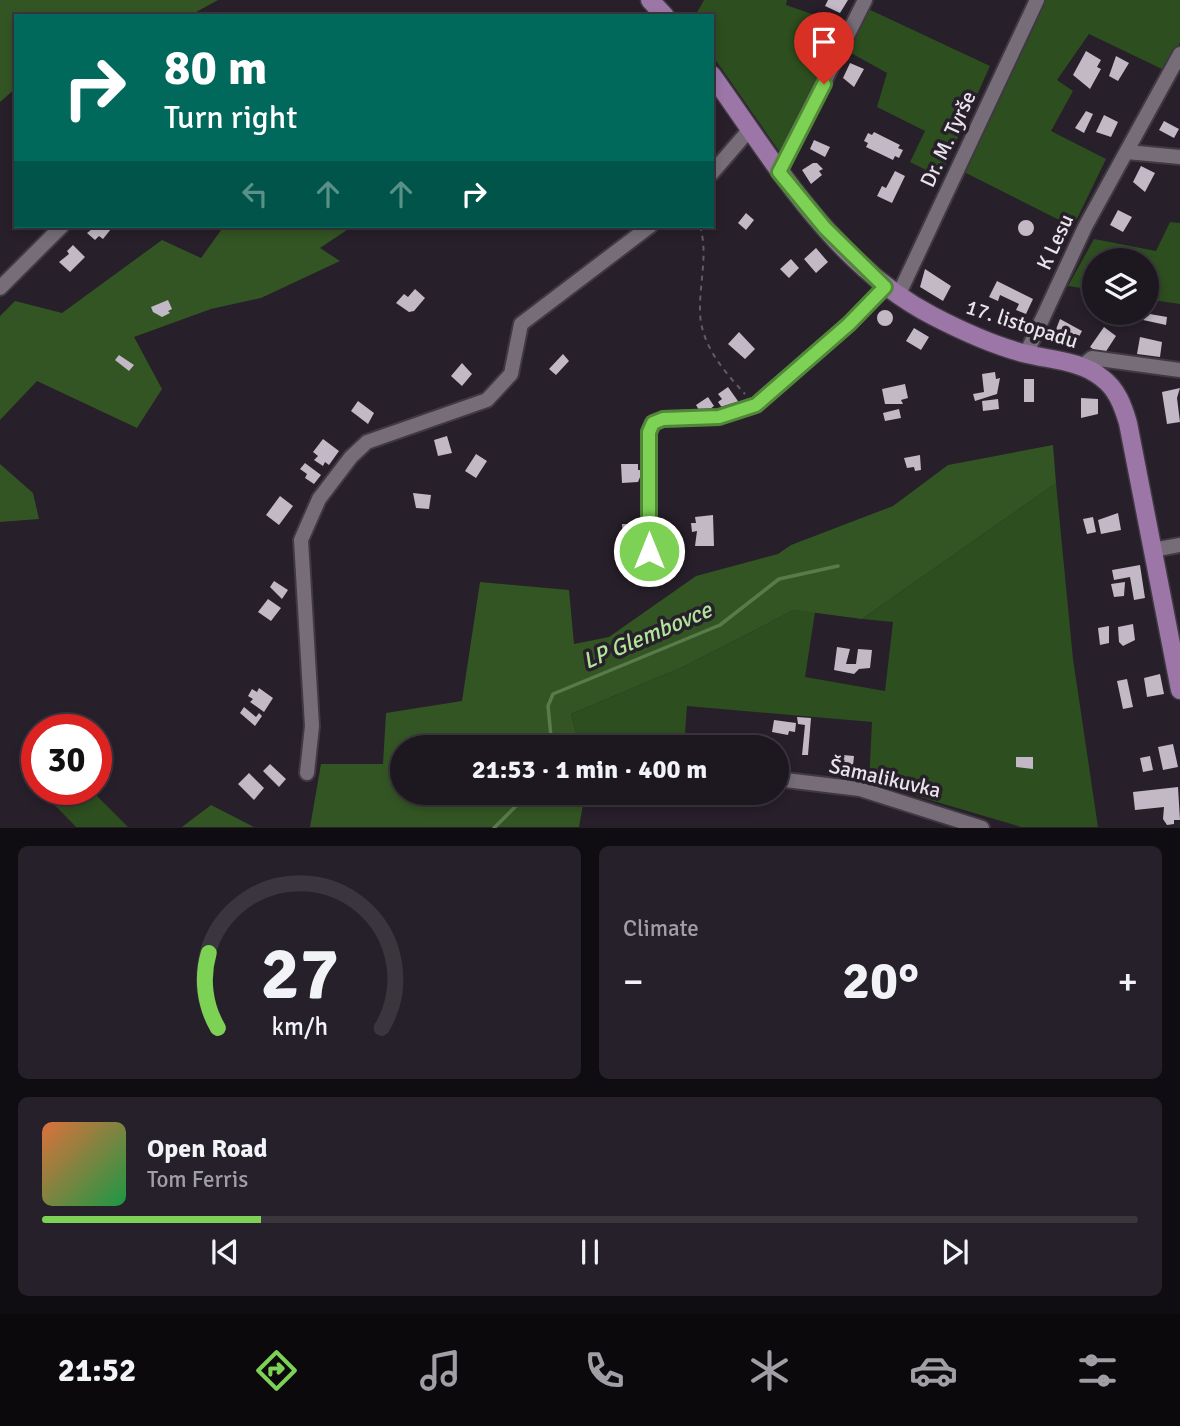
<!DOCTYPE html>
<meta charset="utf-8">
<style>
:root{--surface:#1d1720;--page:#252029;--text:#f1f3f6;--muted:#a09fa5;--line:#3b363e;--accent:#7dd154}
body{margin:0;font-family:Signika,sans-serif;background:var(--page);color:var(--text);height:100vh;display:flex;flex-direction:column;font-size:26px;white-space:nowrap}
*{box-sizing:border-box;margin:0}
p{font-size:23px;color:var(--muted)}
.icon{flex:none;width:38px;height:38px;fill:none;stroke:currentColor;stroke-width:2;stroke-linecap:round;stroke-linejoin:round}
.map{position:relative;height:828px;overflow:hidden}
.side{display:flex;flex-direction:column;gap:18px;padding:18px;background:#100d12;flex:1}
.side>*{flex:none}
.top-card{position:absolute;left:14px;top:14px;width:700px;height:214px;border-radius:0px;box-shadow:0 4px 10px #0003,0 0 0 2px var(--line);background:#00695c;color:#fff;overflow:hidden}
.controls{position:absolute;left:1082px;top:248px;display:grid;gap:14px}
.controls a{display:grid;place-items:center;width:77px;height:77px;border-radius:50%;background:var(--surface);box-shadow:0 4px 10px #0003,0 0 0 2px var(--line);font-size:35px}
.speed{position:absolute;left:21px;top:714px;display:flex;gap:14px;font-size:35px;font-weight:700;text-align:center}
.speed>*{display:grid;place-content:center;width:91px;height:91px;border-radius:50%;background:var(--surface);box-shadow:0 4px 10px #0003,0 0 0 2px var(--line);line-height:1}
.speed .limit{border:10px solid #d22;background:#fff;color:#111}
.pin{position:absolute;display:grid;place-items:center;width:60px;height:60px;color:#fff;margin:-72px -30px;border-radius:50% 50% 50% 0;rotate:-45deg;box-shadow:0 0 7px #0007}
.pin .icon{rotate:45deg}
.me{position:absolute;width:77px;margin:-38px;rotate:0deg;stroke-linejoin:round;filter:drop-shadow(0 0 5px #0008)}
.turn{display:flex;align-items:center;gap:24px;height:147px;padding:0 35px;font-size:32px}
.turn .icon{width:91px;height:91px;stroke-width:2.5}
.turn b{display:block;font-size:49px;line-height:60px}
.lanes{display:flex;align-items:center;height:66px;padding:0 35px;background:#0003;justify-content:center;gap:35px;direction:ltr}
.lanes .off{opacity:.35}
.big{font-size:52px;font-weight:700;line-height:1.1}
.side .tile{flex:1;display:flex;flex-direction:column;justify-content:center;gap:10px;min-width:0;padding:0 24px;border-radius:10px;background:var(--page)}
.side .dial{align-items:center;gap:0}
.dial svg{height:182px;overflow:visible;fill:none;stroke:var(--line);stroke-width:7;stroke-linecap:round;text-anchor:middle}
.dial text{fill:var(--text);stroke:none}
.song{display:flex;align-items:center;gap:21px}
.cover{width:84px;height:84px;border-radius:10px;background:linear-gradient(135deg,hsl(20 70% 55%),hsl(140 70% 35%))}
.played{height:7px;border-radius:4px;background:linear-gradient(90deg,var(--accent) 20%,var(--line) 20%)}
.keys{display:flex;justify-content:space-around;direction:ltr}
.heat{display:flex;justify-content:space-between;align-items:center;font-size:38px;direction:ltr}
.side .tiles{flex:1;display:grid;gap:18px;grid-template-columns:1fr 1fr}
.tile:last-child{grid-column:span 2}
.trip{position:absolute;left:390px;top:735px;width:399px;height:70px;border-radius:35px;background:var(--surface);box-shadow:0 4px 10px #0003,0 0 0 2px var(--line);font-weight:700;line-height:70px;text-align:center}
.tab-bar{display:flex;height:112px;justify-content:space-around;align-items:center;background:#0c090d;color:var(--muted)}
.tab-bar .icon{width:49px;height:49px}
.tab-bar .active{color:var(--accent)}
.tab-bar b{font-size:32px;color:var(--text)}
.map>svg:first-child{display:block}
.green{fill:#2d4e1e}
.forest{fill:#335523}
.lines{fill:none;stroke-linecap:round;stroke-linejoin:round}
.stream{stroke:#587c49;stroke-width:3.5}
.building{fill:#c2b8c6}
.minor-casing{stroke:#403942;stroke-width:18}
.major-casing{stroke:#403942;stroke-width:21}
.path{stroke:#625b65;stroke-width:2;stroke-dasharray:5 5;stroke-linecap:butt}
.minor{stroke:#766d79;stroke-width:14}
.major{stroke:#9b76a7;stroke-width:18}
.route-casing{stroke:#518837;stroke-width:18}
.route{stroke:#7dd154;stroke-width:12}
.labels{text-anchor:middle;stroke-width:7;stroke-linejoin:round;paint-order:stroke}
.street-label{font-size:21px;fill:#e9e4eb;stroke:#271f2a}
.water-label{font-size:23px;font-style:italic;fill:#b0e599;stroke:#271f2a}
</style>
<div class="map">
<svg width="1180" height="828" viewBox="0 0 1180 828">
<rect width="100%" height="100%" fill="#271f2a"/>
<path class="green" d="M 704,0 L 787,0 L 786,5 L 852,28 L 864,7 L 990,66 L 940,177 L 910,162 L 925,131 L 877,107 L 887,73 L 842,48 L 781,154 L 712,55 L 712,16 L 695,16 Z
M 1044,0 L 1180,0 L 1180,43 L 1164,70 L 1089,34 L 1057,80 L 1073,91 L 1051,131 L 1106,159 L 1073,227 L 964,172 Z
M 1170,222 L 1180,223 L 1180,304 L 1146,299 L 1146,261 L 1094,261 L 1094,290 L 1068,286 L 1094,239 L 1156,251 Z
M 1056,483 L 1073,659 L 1098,827 L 1021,827 L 869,782 L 872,722 L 687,706 L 684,747 L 580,747 L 571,714 L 685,666 L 794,610 L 815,612 L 805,677 L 885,691 L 893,622 L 862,619 Z
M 39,789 L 90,789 L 128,827 L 76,827 Z"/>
<path class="forest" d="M 0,0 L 218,0 L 189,16 L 16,16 L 16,88 L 0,102 Z
M 224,226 L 353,226 L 320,248 L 340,261 L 261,298 L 211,309 L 134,337 L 162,389 L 137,428 L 37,381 L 0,420 L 0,316 L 15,301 L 62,313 L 162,240 L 201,258 Z
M 1053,445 L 1056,483 L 862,619 L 794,610 L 685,666 L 571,714 L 580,747 L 402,747 L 402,793 L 585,793 L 579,827 L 310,827 L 321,764 L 383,764 L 386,713 L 462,701 L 480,582 L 569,590 L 574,644 L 609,637 L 696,576 L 778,554 L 791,545 L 893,506 L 948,465 Z
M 0,464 L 33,493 L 39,519 L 0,522 Z
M 211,805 L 252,826 L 254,827 L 182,827 Z"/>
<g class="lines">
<path class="stream" d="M 552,747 L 548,706 L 553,694 L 720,625 L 779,579 L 838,566
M 494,828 L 529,793"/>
</g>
<path class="building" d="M 828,0 L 848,0 L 840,13 L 825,6 Z
M 1086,51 L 1101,60 L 1097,67 L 1101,69 L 1090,89 L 1073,75 Z
M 1116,56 L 1129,63 L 1118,81 L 1109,76 Z
M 850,63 L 864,69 L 854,87 L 843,78 Z
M 1086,111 L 1093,114 L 1084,133 L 1075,128 Z
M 1104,115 L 1118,122 L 1111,137 L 1096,132 Z
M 1164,121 L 1179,129 L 1174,138 L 1159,130 Z
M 874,132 L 900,145 L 898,148 L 903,150 L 899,158 L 895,156 L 893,160 L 866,147 L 868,143 L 864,141 L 868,133 L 872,135 Z
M 814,140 L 830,147 L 825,157 L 810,149 Z
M 813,163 L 817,163 L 823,169 L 819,171 L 822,175 L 811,184 L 802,170 Z
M 1141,166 L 1155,173 L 1145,192 L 1133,182 Z
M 895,171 L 905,176 L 892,203 L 877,196 L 882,186 L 886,188 Z
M 1118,210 L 1132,217 L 1123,232 L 1110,225 Z
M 746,213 L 754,220 L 746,230 L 738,223 Z
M1018 228a8 8 0 1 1 16 0a8 8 0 1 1-16 0Z
M 96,226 L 108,226 L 111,229 L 103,239 L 99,236 L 95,240 L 87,233 Z
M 73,245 L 85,257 L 70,272 L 59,262 L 69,254 L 67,251 Z
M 816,248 L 828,262 L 816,273 L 804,259 Z
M 791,259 L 799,268 L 789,278 L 780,269 Z
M 925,269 L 951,286 L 943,301 L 920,287 Z
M 997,281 L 1033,299 L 1026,314 L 1016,310 L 1019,304 L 1000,295 L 998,301 L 989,297 Z
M 415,289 L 425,298 L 414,311 L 409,312 L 396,303 L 404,294 L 408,297 Z
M 168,300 L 172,309 L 168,311 L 170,313 L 162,317 L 153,312 L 151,307 Z
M877 318a8 8 0 1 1 16 0a8 8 0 1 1-16 0Z
M 1144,313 L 1167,317 L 1166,325 L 1143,320 Z
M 1060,319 L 1082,331 L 1073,348 L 1053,337 Z
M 1104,327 L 1116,336 L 1103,356 L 1090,347 Z
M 914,328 L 929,337 L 921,350 L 906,341 Z
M 739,332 L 755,349 L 745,359 L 728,344 Z
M 1140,337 L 1162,342 L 1160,357 L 1137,354 Z
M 563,354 L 569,361 L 556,375 L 549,369 Z
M 119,355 L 134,365 L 129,371 L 115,360 Z
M 462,363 L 472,374 L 462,386 L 451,376 Z
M 995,372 L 996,379 L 1000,378 L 997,394 L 975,401 L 973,394 L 984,392 L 982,374 Z
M 1024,379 L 1034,379 L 1034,402 L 1024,402 Z
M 905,384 L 908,398 L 901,400 L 903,404 L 885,404 L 882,389 Z
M 728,387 L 740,404 L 730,411 L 727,406 L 723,409 L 718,402 L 722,399 L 718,394 Z
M 1180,388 L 1177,398 L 1180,422 L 1167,424 L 1162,392 Z
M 708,397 L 714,406 L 702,415 L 696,405 Z
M 1081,398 L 1098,399 L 1098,414 L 1081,418 Z
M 998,399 L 999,409 L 983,411 L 982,401 Z
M 358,401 L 374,413 L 368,424 L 351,411 Z
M 899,409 L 901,418 L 885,421 L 883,413 Z
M 447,436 L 452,453 L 438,456 L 434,440 Z
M 323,439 L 339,451 L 329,465 L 325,462 L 323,466 L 314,460 L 318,456 L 313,452 Z
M 476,454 L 487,461 L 476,478 L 465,471 Z
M 920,455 L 921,470 L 915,471 L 914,467 L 907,468 L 904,458 Z
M 305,463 L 321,475 L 314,484 L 305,478 L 307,474 L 300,469 Z
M 621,464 L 638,464 L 638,470 L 643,470 L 638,482 L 622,483 Z
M 413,493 L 431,495 L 429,509 L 416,508 Z
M 280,496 L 293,506 L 279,525 L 266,515 Z
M 1118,513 L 1121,530 L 1101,534 L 1098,520 Z
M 713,515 L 714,546 L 695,546 L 697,531 L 692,532 L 691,523 L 696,523 L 695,517 Z
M 1093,517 L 1096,532 L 1087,534 L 1083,519 Z
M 622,524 L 639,524 L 643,537 L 639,537 L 639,543 L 623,543 Z
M 1140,565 L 1145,598 L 1134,600 L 1130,577 L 1114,580 L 1112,570 Z
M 274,581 L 288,590 L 282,599 L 270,587 Z
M 1125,582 L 1124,596 L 1114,597 L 1111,584 Z
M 268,599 L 281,608 L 271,621 L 258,612 Z
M 1133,624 L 1135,640 L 1123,646 L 1119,642 L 1118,627 Z
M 1109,626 L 1109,643 L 1100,645 L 1098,628 Z
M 837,647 L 850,649 L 846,664 L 856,664 L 858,649 L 872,650 L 870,668 L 859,669 L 854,674 L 834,670 Z
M 1160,674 L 1164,694 L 1147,697 L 1144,678 Z
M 1127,679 L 1133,707 L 1123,709 L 1117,681 Z
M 259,688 L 273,698 L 264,712 L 250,702 L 253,699 L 248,696 L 252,689 L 257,692 Z
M 244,707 L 256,717 L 259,713 L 262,716 L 255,726 L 240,713 Z
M 797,717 L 811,718 L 808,755 L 802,755 L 805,725 L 798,724 Z
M 774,720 L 796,723 L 795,732 L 789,731 L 788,735 L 772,732 Z
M 714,733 L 730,733 L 729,747 L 713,747 Z
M 1173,744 L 1178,767 L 1163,770 L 1158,747 Z
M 843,755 L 854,756 L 852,775 L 837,774 L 838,759 L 842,760 Z
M 1150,756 L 1153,770 L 1143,772 L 1140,758 Z
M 1016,757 L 1033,757 L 1033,769 L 1016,767 Z
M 270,764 L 286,779 L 279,787 L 263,771 Z
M 249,773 L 264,788 L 254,800 L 238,784 Z
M 1178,787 L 1180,820 L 1174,820 L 1174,824 L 1167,825 L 1163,819 L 1164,807 L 1135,810 L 1133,792 Z"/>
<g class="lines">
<defs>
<path id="minor" d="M 1127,152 L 1180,157
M 779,172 L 865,0
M 712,173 L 750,129
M 0,288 L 62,226
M 898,296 L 1037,0
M 1026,354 L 1085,227 L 1180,54
M 1081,367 L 1092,358 L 1180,370
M 1153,550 L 1180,545
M 649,551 L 649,432 L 653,423 L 663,419 L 718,417 L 756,405 L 849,324 L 885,287
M 307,773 L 312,726 L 301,540 L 319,499 L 351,457 L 367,442 L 487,400 L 511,374 L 521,324 L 650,226
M 777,779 L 860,789 L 982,828"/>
<path id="major" d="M 650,0 L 665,16
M 712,75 C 775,163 834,265 933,316 C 962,331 994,346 1027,354 C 1051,360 1082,361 1102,378 C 1117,389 1123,406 1128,423 L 1180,690"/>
</defs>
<use href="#minor" class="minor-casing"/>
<use href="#major" class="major-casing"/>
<path class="path" d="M 700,226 C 708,254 700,279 700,308 C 699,343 723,370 745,394"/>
<use href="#minor" class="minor"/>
<use href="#major" class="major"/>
</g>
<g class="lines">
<defs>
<path id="route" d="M 649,551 L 649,432 L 653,423 L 663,419 L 719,417 L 756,405 L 849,324 L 885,287 L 825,228 L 779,172 L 824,84"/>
</defs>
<use href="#route" class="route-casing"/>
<use href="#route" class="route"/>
</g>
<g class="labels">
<g class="street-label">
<text transform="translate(948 139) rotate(-65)" y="7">Dr. M. Tyrše</text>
<text transform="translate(1055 242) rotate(-65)" y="7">K Lesu</text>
<text transform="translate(1022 324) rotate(18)" y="7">17. listopadu</text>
<text transform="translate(885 778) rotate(13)" y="7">Šamalikuvka</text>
</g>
<g class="water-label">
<text transform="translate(647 635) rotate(-23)" y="8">LP Glembovce</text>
</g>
</g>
</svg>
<div class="controls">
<a><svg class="icon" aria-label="layers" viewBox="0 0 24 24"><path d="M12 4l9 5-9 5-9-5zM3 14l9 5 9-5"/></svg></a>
</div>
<div class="speed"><div class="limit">30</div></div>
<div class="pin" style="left:824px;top:84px;background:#d93025"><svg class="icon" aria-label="arrive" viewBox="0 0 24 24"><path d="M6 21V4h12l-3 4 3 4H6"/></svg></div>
<svg class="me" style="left:649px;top:551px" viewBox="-20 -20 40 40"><circle r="17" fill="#7dd154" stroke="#fff" stroke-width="3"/><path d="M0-11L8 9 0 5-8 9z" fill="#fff"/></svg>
<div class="trip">21:53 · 1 min · 400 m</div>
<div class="top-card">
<div class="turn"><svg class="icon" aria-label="right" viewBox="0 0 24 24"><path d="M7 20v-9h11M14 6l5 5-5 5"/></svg><div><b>80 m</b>Turn right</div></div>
<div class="lanes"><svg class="icon off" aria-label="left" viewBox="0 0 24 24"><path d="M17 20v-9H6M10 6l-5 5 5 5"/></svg><svg class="icon off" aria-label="ahead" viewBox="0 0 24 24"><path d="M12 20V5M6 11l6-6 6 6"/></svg><svg class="icon off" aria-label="ahead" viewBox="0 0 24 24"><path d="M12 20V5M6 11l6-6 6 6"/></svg><svg class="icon" aria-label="right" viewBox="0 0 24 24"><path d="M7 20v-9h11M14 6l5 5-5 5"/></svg></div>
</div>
</div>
<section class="side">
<div class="tiles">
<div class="tile dial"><svg viewBox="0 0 100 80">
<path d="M14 69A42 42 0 1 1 86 69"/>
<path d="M14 69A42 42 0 0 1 10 36" stroke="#7dd154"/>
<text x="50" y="56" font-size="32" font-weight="700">27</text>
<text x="50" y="72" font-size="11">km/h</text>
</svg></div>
<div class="tile"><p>Climate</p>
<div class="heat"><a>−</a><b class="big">20°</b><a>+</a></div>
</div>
<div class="tile">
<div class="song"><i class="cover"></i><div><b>Open Road</b><p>Tom Ferris</p></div></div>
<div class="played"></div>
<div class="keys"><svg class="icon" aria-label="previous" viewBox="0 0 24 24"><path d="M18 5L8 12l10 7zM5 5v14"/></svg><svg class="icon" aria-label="pause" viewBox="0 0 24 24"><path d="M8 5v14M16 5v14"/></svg><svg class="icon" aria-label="next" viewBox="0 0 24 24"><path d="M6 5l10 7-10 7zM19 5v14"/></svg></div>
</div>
</div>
</section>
<nav class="tab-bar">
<b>21:52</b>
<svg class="icon active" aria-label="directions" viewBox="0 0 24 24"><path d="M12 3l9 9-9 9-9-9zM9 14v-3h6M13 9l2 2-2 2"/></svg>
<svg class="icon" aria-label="music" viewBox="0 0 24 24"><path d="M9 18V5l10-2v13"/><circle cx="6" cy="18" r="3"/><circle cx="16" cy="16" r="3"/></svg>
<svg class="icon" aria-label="phone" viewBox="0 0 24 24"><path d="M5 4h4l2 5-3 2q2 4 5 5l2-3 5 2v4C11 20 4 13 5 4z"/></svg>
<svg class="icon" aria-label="climate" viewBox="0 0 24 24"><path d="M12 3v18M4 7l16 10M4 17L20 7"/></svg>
<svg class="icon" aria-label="car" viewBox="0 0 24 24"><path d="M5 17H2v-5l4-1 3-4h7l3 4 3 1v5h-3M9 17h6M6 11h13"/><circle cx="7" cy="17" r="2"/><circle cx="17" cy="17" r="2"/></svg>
<svg class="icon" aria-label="filters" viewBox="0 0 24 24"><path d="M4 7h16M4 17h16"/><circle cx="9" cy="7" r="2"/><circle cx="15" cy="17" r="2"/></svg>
</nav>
